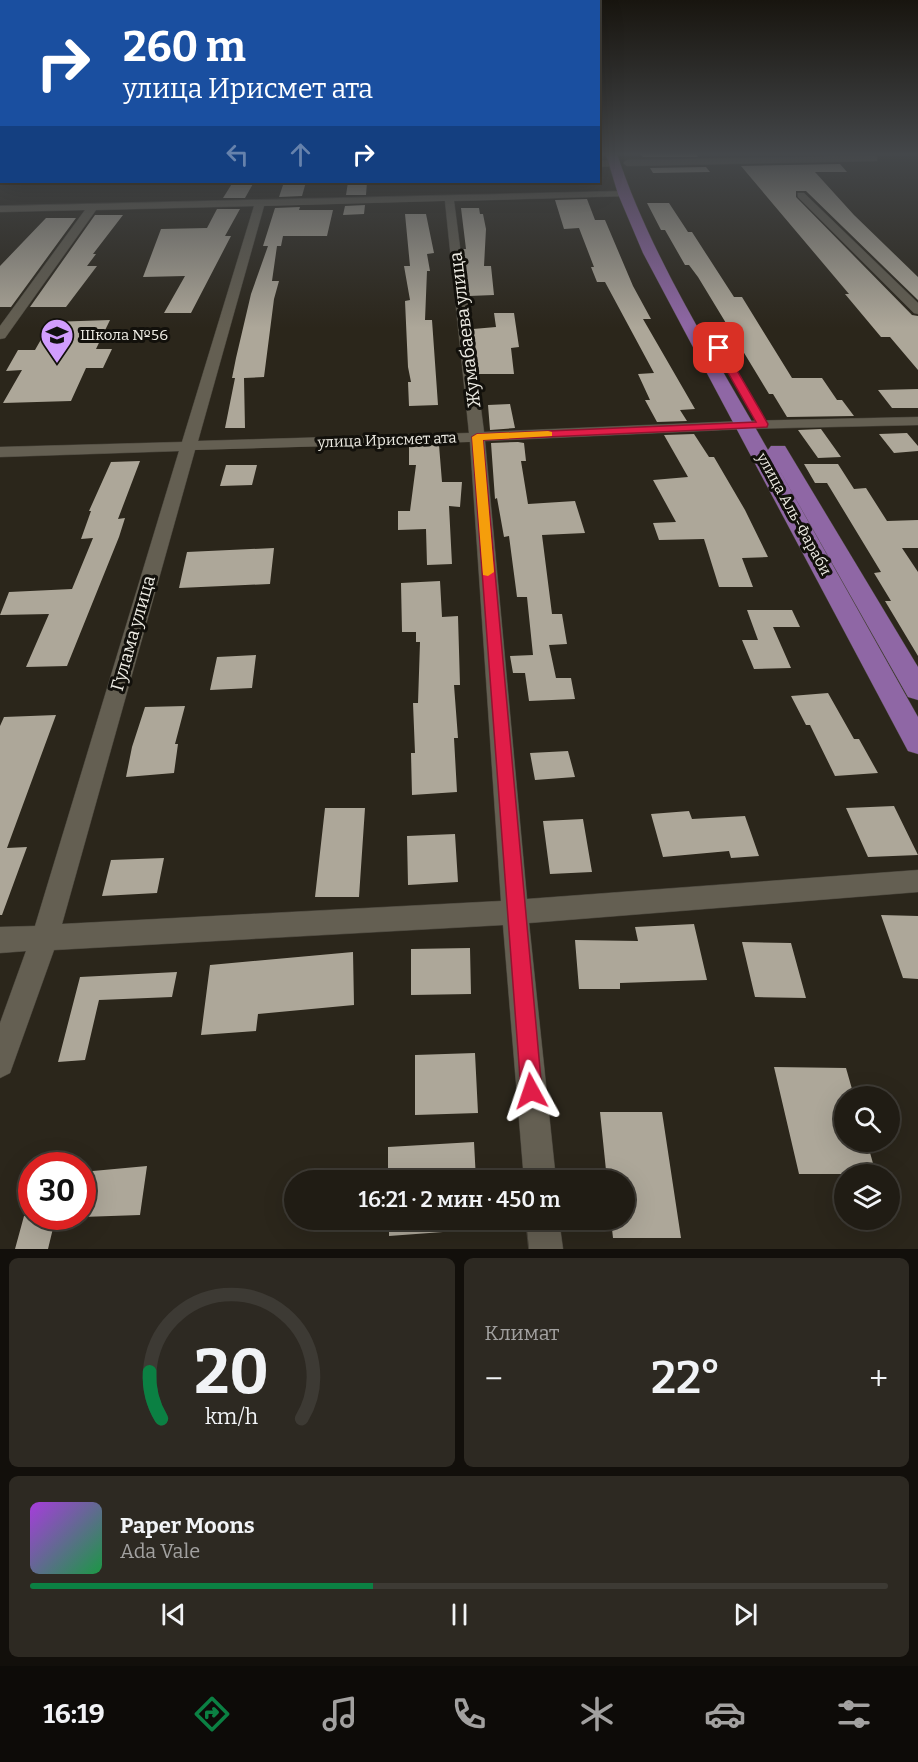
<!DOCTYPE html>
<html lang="ru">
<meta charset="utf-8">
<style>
:root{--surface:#201c14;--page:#2d2922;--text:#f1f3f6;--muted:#a2a1a0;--line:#3d3a34;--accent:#0b8043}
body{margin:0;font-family:Bitter,serif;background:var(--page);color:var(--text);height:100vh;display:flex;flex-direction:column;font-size:22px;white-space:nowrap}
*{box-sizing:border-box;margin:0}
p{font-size:20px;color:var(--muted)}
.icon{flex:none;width:33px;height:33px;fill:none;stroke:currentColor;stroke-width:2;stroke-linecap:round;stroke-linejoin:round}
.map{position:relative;height:1249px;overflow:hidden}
.side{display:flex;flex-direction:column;gap:9px;padding:9px;background:#120f0b;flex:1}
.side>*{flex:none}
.guide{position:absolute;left:0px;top:0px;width:600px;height:183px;box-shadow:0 6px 24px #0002,0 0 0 2px var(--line);background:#1a4fa0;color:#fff;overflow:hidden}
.buttons{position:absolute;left:834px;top:1086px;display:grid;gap:12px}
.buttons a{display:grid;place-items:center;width:66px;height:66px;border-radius:50%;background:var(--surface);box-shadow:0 6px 24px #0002,0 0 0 2px var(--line);font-size:30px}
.speed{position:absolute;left:18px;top:1152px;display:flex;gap:12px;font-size:30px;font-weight:700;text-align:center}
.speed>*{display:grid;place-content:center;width:78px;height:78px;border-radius:50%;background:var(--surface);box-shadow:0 6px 24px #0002,0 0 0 2px var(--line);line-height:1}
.speed .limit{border:9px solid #d22;background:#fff;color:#111}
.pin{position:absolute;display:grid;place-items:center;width:51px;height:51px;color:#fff;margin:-26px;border-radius:12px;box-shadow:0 3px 9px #0006}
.me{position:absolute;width:66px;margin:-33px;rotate:355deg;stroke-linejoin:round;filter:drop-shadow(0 0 4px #0008)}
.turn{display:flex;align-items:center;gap:21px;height:126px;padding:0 24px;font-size:27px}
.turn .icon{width:78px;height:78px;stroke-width:2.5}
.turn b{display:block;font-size:42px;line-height:51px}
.lanes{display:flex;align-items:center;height:57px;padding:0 24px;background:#0003;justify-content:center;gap:30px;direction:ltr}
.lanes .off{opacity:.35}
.big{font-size:45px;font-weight:600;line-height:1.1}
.side .widget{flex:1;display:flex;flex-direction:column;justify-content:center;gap:9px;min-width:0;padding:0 21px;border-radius:9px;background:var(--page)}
.side .dial{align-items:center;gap:0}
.dial svg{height:156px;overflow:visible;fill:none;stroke:var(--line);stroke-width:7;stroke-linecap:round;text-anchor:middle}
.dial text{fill:var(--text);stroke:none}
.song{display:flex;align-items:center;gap:18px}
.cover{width:72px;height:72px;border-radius:9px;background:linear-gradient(135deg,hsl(280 70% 55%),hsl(140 70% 35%))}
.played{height:6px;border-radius:3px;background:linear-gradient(90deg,var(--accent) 40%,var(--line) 40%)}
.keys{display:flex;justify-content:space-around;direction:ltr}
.heat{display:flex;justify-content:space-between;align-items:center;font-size:33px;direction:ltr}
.side .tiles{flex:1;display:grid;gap:9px;grid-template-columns:1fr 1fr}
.widget:last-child{grid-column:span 2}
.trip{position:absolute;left:284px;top:1170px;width:351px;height:60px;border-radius:30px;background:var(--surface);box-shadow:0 6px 24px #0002,0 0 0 2px var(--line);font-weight:600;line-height:60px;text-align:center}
.tabs{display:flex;height:96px;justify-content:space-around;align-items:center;background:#0d0b08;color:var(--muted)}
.tabs .icon{width:42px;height:42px}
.tabs .current{color:var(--accent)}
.tabs b{font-size:27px;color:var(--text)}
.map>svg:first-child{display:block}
.building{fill:#ada799}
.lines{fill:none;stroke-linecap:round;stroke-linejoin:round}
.minor-casing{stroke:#48443b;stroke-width:1}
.major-casing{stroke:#48443b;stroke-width:1}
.minor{fill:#645f52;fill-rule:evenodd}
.major{fill:#8f67a5;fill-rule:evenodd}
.route{fill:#e11d48;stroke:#92132f;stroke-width:1.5}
.slow{fill:#f59e0b}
.labels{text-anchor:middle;stroke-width:6;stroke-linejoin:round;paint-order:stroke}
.far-poi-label{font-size:15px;fill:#eeece4;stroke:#12100b;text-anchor:start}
.far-street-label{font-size:15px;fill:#eeece4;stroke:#12100b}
.street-label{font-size:18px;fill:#eeece4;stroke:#12100b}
</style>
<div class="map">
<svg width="918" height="1249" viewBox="0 0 918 1249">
<rect width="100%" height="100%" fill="#2b261b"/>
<path class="building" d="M 641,154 L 696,154 L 698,157 L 643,157 Z
M 840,164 L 847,172 L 815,172 L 854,215 L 918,277 L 918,300 L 806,191 L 796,191 L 796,197 L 912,315 L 918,316 L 918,370 L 890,337 L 881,337 L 845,294 L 849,294 L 741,166 Z
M 706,167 L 710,172 L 653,173 L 650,168 Z
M 233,182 L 254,182 L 245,198 L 223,198 Z
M 284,182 L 306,182 L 302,196 L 279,197 Z
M 348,182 L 367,182 L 366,195 L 346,195 Z
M 587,199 L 595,220 L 605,220 L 633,286 L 651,319 L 643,319 L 695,409 L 680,410 L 687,421 L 657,422 L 645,400 L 650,400 L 638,374 L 654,373 L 605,282 L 597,282 L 591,267 L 594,267 L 579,228 L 564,229 L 555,200 Z
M 647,203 L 669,203 L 688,232 L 692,232 L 734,297 L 742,297 L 792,378 L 822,378 L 837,400 L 842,400 L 854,416 L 787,417 L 773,394 L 769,394 L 698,277 L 689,265 L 685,265 L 665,230 L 661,230 Z
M 365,205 L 364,214 L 343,215 L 345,206 Z
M 300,207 L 299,210 L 333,210 L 327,236 L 283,236 L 281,246 L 277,246 L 272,281 L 279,281 L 274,299 L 264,377 L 244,378 L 245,428 L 225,428 L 235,378 L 232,378 L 236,358 L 251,294 L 268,246 L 263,246 L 275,208 Z
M 461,208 L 479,208 L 480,214 L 483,214 L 486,229 L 484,266 L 491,266 L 494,295 L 469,296 L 463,249 L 466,249 Z
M 217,209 L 240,209 L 225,236 L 231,236 L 191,313 L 164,313 L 185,276 L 143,277 L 161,229 L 207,228 Z
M 405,214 L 426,214 L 434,253 L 427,254 L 430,271 L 427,271 L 425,320 L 432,320 L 438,405 L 409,406 L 408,382 L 411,382 L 408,367 L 405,301 L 410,300 L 404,266 L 410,266 Z
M 95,215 L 123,215 L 93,254 L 96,254 L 87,266 L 97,266 L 66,307 L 30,307 Z
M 46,218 L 76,218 L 11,307 L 0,307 L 0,266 Z
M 494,313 L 514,313 L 519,347 L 511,348 L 514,374 L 479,374 L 473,329 L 496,327 Z
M 110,320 L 96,349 L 112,349 L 103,368 L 86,368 L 71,401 L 3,403 L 22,370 L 6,371 L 18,350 L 35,350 L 51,322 Z
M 918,389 L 918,408 L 892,408 L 878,390 Z
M 510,404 L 515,428 L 490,430 L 488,405 Z
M 821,429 L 841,457 L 818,458 L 798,430 Z
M 907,433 L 918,446 L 918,451 L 894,453 L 879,434 Z
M 694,434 L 709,457 L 714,457 L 745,510 L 768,557 L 742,558 L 753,587 L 719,587 L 704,539 L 659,540 L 653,523 L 676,522 L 653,480 L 688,477 L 664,435 Z
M 518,442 L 524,443 L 526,461 L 521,461 L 528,504 L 575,501 L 585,533 L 542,535 L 552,614 L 562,614 L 567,644 L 549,645 L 556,678 L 571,678 L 575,699 L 529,701 L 525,673 L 513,673 L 510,656 L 533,655 L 527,597 L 517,597 L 509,536 L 504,537 L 497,498 L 495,499 L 491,443 Z
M 439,445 L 442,482 L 462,482 L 460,507 L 449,506 L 452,564 L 427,565 L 426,529 L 398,530 L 398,511 L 410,511 L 416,465 L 409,465 L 409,446 Z
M 140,461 L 118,519 L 125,518 L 119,537 L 67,666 L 26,667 L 49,614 L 0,615 L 9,592 L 72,589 L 93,538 L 81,539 L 91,511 L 89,511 L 111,462 Z
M 804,464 L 838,464 L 854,489 L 866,488 L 887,521 L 918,520 L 918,548 L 902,548 L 918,572 L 918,656 L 885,601 L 891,601 L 874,573 L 881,572 L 827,483 L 815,483 Z
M 226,465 L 257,465 L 252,485 L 220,486 Z
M 274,548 L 270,584 L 179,588 L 187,552 Z
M 440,581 L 442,617 L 458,616 L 460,685 L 454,685 L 458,738 L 454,738 L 457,792 L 412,795 L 411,753 L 415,753 L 413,703 L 418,703 L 420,642 L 416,642 L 416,632 L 402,632 L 401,583 Z
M 747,610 L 792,610 L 800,627 L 773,627 L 791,668 L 754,669 L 742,640 L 758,640 Z
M 256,655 L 252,688 L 210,690 L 217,657 Z
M 828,693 L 854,739 L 859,739 L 878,773 L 835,776 L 810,725 L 806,725 L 791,696 Z
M 185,706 L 175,744 L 178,744 L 174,773 L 126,777 L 132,747 L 145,707 Z
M 56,715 L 7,848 L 27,847 L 2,915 L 0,915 L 0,726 L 4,717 Z
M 568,751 L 575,777 L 535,780 L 530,753 Z
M 894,806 L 918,855 L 868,857 L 846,808 Z
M 325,808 L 365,808 L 359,897 L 315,897 Z
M 689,811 L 692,819 L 745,816 L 759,856 L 731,858 L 729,851 L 663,857 L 651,814 Z
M 583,819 L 592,872 L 550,874 L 543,821 Z
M 455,834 L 458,882 L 408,885 L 407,836 Z
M 164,858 L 157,893 L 102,896 L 111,860 Z
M 881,915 L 918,916 L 918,979 L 903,978 Z
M 694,924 L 707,980 L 620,983 L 620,989 L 579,989 L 575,940 L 638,941 L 635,927 Z
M 742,942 L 791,943 L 806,998 L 755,997 Z
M 470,948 L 471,994 L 411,995 L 411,949 Z
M 353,952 L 354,1005 L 258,1014 L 256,1031 L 201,1035 L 210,965 Z
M 177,972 L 172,997 L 99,1000 L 85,1060 L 58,1062 L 80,977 Z
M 475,1053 L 478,1113 L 415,1115 L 415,1055 Z
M 774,1067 L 846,1068 L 854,1096 L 844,1096 L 844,1142 L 867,1142 L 876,1174 L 799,1174 Z
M 600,1112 L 662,1112 L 681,1238 L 613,1238 L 611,1220 L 624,1220 L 624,1180 L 607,1180 Z
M 474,1142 L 476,1180 L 388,1180 L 388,1147 Z
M 147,1166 L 140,1215 L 82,1217 L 82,1172 Z
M 24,1216 L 56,1216 L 48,1249 L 15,1249 Z
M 389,1220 L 443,1220 L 443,1232 L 389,1236 Z"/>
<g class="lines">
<defs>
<path id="minor" d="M 874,156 L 877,157 L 877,161 L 627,166 L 623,163 L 627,160 Z
M 598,161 L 615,160 L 619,163 L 615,166 L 598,167 Z
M 0,171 L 2,171 L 2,177 L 0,177 Z
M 624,191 L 627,192 L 627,196 L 454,201 L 484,432 L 744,421 L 918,417 L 918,425 L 744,429 L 485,441 L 527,899 L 918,870 L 918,892 L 529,923 L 556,1180 L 524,1180 L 503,925 L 54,950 L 10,1073 L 0,1078 L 0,1023 L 26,951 L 0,953 L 0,927 L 35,926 L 179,451 L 0,457 L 0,447 L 182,442 L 254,206 L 96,210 L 5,338 L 0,339 L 0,326 L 85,210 L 0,212 L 0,206 ZM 445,201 L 469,433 L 198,441 L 264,206 ZM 470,442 L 501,901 L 62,924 L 195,450 Z
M 798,193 L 804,193 L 918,303 L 918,314 L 914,313 L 798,197 Z
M 526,1220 L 559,1220 L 563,1249 L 529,1249 Z"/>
<path id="major" d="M 606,154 L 617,154 C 652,259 714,354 768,450 L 771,446 L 785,446 L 918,667 L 918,700 L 908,697 L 776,464 L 918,717 L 918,754 L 908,751 L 643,253 L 618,194 Z"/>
</defs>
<use href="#minor" class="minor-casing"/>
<use href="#major" class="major-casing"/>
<use href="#minor" class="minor"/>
<use href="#major" class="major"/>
</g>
<linearGradient id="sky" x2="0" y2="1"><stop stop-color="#18150f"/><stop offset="0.47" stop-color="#44474a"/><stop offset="1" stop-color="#44474a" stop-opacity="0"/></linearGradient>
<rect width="918" height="328" fill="url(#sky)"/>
<path class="route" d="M 719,345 L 724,348 L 768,424 L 767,427 L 483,440 L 542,1091 L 539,1098 L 531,1102 L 524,1098 L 521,1091 L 472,437 L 477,434 L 756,422 L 714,348 Z"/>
<path class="slow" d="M 548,431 L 552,432 L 552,436 L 483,440 L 494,572 L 488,576 L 483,575 L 472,437 L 477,434 Z"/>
<defs>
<symbol id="school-pin" viewBox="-11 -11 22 30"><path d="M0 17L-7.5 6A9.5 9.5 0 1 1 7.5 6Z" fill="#d19dfe" stroke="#12100b"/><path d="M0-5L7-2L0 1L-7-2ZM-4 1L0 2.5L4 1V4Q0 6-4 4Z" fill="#111"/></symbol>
</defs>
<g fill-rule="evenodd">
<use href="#school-pin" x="38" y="316" width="38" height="52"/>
</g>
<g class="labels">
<g class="far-poi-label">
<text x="80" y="340">Школа №56</text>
</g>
<g class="far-street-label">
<text transform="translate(387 440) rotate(-2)" y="5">улица Ирисмет ата</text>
<text transform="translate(794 514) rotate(61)" y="5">улица Аль-Фараби</text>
</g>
<g class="street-label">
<text transform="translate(465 330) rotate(-97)" y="6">Жумабаева улица</text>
<text transform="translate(133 633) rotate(-74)" y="6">Гулама улица</text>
</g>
</g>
</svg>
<div class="buttons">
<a><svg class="icon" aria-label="search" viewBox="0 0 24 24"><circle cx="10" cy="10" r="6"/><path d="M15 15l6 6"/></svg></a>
<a><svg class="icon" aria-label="layers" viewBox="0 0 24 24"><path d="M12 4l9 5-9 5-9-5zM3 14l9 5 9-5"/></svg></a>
</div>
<div class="speed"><div class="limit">30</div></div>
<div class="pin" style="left:719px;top:348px;background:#d93025"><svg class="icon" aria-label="arrive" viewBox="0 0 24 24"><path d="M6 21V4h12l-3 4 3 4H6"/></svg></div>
<svg class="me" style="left:531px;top:1091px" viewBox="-20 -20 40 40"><path d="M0-17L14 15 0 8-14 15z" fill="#e11d48" stroke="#fff" stroke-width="4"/></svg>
<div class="trip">16:21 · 2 мин · 450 m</div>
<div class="guide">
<div class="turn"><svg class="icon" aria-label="right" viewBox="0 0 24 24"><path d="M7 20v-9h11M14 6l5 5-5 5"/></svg><div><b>260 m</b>улица Ирисмет ата</div></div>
<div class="lanes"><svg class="icon off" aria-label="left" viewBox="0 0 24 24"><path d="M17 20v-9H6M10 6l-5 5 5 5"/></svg><svg class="icon off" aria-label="ahead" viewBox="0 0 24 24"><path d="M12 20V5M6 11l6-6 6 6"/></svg><svg class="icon" aria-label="right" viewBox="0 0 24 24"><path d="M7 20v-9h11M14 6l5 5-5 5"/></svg></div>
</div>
</div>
<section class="side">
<div class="tiles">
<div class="widget dial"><svg viewBox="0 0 100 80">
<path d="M14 69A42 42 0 1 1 86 69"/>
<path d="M14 69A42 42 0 0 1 8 45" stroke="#0b8043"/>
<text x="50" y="56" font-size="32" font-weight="700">20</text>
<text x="50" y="72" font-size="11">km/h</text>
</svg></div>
<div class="widget"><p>Климат</p>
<div class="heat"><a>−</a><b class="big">22°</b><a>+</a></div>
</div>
<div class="widget">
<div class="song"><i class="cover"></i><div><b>Paper Moons</b><p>Ada Vale</p></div></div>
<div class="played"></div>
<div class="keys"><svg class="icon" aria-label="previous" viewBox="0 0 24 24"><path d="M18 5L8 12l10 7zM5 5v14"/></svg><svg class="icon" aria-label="pause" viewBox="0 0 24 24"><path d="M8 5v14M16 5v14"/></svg><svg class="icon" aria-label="next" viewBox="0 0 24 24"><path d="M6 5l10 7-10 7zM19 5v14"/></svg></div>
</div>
</div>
</section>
<nav class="tabs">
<b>16:19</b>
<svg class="icon current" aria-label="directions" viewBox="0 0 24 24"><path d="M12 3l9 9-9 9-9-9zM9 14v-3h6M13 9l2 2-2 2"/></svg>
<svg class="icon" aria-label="music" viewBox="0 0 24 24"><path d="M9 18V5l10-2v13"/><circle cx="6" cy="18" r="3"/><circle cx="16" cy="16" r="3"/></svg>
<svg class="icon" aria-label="phone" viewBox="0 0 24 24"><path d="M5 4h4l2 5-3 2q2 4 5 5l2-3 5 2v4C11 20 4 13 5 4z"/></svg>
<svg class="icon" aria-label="climate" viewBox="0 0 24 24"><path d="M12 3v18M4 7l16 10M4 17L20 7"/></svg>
<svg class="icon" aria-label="car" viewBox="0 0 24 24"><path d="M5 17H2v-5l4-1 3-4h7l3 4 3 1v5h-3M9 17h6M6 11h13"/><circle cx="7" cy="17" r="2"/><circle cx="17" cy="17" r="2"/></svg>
<svg class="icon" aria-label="filters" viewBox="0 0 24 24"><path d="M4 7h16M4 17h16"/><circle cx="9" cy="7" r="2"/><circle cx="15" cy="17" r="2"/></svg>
</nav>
